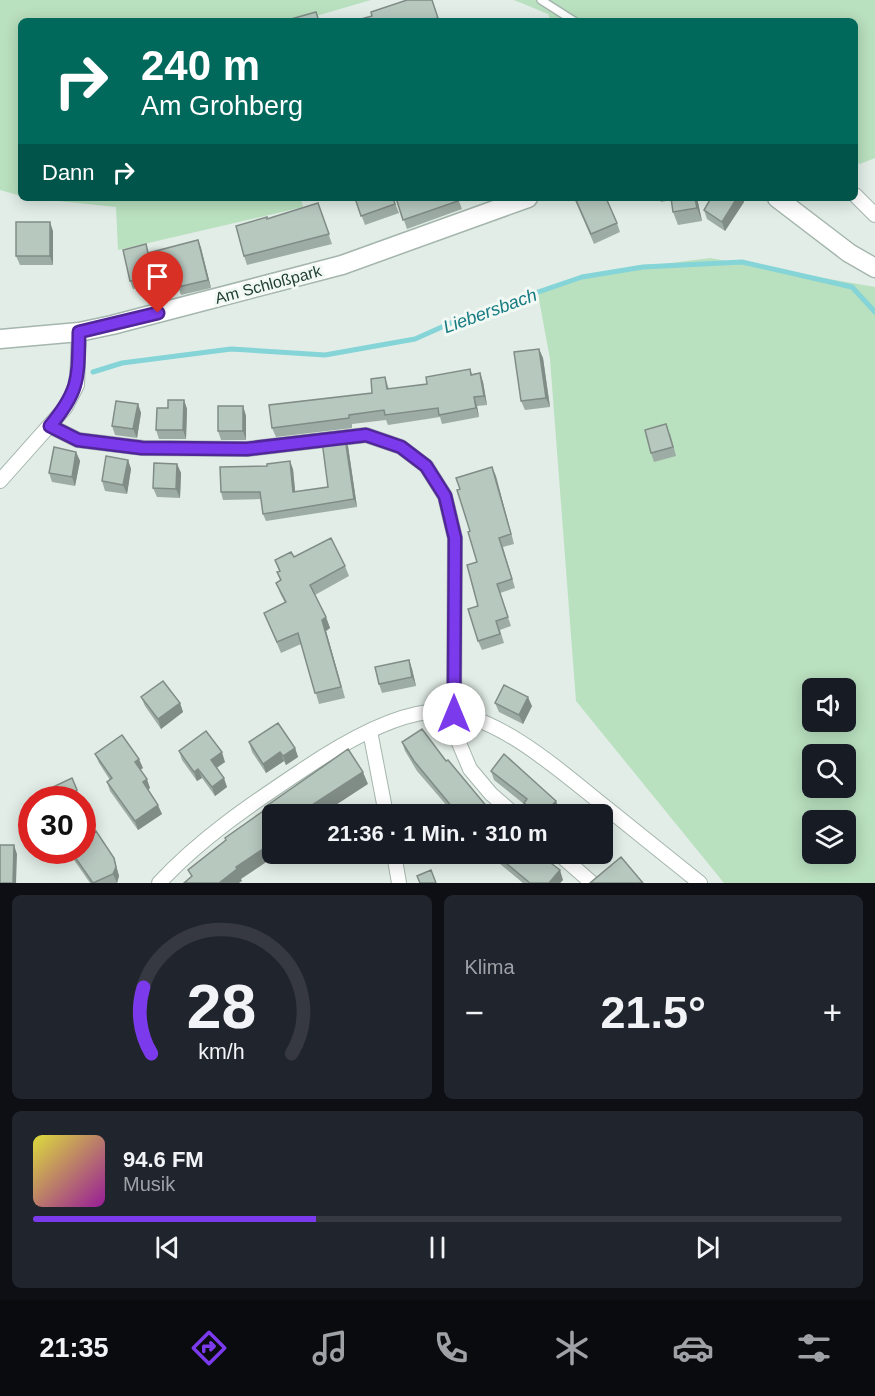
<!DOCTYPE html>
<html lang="de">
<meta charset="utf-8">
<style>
:root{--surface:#171b24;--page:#20242c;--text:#f1f3f6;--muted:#9ea1a6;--line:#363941;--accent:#7c3aed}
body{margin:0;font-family:Arial,sans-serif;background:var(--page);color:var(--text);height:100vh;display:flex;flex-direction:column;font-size:22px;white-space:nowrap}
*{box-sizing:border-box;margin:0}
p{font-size:20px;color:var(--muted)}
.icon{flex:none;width:33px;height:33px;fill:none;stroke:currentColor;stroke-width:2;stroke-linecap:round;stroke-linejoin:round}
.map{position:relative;height:883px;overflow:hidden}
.sheet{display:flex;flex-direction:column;gap:12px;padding:12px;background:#0d0f14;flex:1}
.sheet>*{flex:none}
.guide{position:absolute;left:18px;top:18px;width:840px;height:183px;border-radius:9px;box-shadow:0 3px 15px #0003;background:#00695c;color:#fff;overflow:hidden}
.controls{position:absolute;left:802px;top:678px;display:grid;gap:12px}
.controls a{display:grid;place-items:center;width:54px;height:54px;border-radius:9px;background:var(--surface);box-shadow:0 3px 15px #0003;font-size:30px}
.speed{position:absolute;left:18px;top:786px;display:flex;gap:12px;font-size:30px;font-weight:700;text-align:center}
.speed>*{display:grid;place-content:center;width:78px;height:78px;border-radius:50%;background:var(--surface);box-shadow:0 3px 15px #0003;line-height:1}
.speed .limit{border:9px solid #d22;background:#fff;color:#111}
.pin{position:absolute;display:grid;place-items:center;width:51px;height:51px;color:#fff;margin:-62px -26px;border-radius:50% 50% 50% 0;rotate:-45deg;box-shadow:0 0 6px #0007}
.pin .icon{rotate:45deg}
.me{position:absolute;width:66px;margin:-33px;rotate:0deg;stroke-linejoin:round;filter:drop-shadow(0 0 4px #0008)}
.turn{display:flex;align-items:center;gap:21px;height:126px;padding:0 24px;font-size:27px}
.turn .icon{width:78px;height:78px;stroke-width:2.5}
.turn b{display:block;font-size:42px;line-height:51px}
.then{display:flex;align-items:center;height:57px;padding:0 24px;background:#0003;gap:12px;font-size:22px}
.big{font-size:45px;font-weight:700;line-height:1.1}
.sheet .widget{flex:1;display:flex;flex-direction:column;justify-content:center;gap:9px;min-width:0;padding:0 21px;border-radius:9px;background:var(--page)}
.sheet .dial{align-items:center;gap:0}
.dial svg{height:156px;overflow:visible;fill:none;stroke:var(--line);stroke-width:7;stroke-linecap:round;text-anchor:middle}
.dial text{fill:var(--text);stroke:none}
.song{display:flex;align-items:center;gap:18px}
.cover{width:72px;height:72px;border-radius:9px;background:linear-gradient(135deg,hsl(60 70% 55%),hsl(300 70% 35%))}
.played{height:6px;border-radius:3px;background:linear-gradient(90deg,var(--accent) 35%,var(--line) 35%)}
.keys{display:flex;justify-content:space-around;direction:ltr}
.heat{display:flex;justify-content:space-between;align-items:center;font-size:33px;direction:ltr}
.sheet .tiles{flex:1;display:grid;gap:12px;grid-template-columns:1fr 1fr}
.widget:last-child{grid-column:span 2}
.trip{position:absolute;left:262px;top:804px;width:351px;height:60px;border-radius:9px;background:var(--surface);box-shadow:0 3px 15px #0003;font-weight:700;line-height:60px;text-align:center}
.dock{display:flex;height:96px;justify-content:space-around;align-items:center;background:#090b0e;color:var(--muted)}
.dock .icon{width:42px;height:42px}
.dock .on{color:var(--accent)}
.dock b{font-size:27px;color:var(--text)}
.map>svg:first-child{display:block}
.green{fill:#b9e0bf;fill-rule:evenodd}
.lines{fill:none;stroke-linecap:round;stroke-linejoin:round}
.stream{stroke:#85d4d7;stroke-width:5}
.service-casing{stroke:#a4b6ad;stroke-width:10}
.minor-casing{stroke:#a4b6ad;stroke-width:16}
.tertiary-casing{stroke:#a4b6ad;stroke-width:21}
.service{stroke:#fff;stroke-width:7}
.minor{stroke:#fff;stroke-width:14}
.tertiary{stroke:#fff;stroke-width:18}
.wall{fill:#9daca4}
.shaded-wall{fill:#808c86}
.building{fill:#b7c8bf;stroke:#808c86;stroke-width:1.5}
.route-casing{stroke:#51269a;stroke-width:15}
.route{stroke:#7c3aed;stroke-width:10}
.labels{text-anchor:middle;stroke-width:6;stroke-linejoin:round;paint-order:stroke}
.street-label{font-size:16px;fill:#204033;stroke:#f2f9f5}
.water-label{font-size:18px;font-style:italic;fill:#157b81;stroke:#f2f9f5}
</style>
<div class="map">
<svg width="875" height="883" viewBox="0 0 875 883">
<rect width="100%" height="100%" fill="#e2ede7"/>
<path class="green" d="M 0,0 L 371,0 L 299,21 L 21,21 L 21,196 L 0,190 Z
M 514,0 L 875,0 L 875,158 L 860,164 L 855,162 L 855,21 L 551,21 L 548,14 Z
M 29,198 L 301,198 L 303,207 L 118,250 L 116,207 Z
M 710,258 L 875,287 L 875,883 L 724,883 L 576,701 L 550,359 L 538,294 L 603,272 ZM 813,688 L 846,688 L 846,722 L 813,722 ZM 813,754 L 846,754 L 846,788 L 813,788 ZM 813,820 L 846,820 L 846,854 L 813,854 Z"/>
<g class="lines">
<path class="stream" d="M 93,372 L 122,363 L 231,349 L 325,355 L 415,339 L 462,318 L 582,277 L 643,267 L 742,262 L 852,287 L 875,312"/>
<defs>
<path id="service" d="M 541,0 L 574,21"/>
<path id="minor" d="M 855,195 L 875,215
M 50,426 L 78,440 L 143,448 L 247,449 L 366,435 L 401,447 L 426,466 L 445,496 L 455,538 L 454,714 L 459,743 L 470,769 L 491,794 L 514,814
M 0,481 L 65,408 L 77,385 L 79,332
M 370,731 L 386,814
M 394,854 L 399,883
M 559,854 L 592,883
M 159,883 C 201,838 250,805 301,771 C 335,748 387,717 428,712 C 490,705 562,773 608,809 C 639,834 669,858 700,883"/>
<path id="tertiary" d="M 777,198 L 849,253 L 875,268
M 0,339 L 79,332 L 112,325 L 342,265 L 528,198"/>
</defs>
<use href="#service" class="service-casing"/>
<use href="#minor" class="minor-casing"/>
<use href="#tertiary" class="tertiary-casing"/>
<use href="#service" class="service"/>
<use href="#minor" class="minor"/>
<use href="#tertiary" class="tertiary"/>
</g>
<path class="wall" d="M 432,0 L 439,21 L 354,21 Z
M 355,198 L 393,198 L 399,213 L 365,225 Z
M 396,198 L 467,198 L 459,201 L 462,209 L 407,229 Z
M 574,198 L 617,223 L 620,232 L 594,244 Z
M 659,198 L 697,198 L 702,221 L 678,225 L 673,212 L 671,200 L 661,202 Z
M 711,198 L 742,198 L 744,202 L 725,231 L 707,219 L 704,210 Z
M 318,203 L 332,244 L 247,265 L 244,256 L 267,219 Z
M 53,231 L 53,265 L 20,265 L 16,256 Z
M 198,240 L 201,248 L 211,288 L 181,295 L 176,280 L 133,289 L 130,281 L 149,253 Z
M 539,349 L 543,358 L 550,407 L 525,410 L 521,401 Z
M 470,369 L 472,374 L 480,373 L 483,382 L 487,405 L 477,406 L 479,417 L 442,424 L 440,417 L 388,425 L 386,420 L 352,424 L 352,428 L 276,437 L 272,428 L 372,393 L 385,377 L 389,389 L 427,384 Z
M 184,400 L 187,409 L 186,439 L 159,439 L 156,430 Z
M 138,404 L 141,413 L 137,438 L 115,435 L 112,426 Z
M 243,406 L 246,416 L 246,440 L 221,440 L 218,431 Z
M 670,433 L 676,456 L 654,462 L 651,453 Z
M 348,446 L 357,507 L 266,521 L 263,514 L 261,499 L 223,500 L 221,492 L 293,469 L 295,492 L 328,487 Z
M 76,452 L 80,461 L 75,486 L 52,482 L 49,473 Z
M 128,460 L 131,469 L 127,494 L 105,491 L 102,481 Z
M 177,464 L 181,473 L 180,498 L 157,497 L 153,488 Z
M 492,467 L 514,544 L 503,547 L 515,588 L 500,593 L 511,626 L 500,630 L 504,643 L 482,650 L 478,641 L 477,562 L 460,489 Z
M 294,557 L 345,566 L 349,576 L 315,595 L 326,617 L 330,628 L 326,631 L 345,698 L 319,704 L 301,644 L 281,653 L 264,613 L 285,603 L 280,593 L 276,583 L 280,580 L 277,572 L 279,571 L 275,560 Z
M 409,660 L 412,669 L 416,686 L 382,693 L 379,684 Z
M 141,697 L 180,703 L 183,712 L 161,729 L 145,706 Z
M 495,703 L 532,706 L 523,724 L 499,712 Z
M 249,742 L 295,748 L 298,757 L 286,765 L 284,761 L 266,773 L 252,752 Z
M 402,742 L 446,761 L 493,814 L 454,814 L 417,771 L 405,751 Z
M 179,751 L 225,762 L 217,768 L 227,787 L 215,796 L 202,778 L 197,781 L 182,760 Z
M 95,754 L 143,768 L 140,770 L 150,788 L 148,790 L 162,814 L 138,830 L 110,791 L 107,782 L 110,780 L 99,763 Z
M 491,771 L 556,801 L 559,810 L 555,814 L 531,814 L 527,812 L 524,804 L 494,780 Z
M 77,790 L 81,799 L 42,800 L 40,793 Z
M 88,836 L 114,858 L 119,876 L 117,883 L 90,883 L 67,850 L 82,850 Z
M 488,854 L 539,854 L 563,880 L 560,883 L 523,883 Z
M 575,854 L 594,854 L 586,863 Z"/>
<path class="shaded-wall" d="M 695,198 L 697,198 L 702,221 L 697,208 Z
M 737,198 L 742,198 L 744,202 L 725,231 L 722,222 Z
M 50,222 L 53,231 L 53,265 L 50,256 Z
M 198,240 L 201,248 L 211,288 L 208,280 Z
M 539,349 L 543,358 L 550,407 L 546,398 Z
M 480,373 L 483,382 L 487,405 L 484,396 Z
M 474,397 L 477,406 L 479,417 L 476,408 Z
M 184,400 L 187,409 L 186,439 L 183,430 Z
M 138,404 L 141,413 L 137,438 L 133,429 Z
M 243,406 L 246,416 L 246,440 L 243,431 Z
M 345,438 L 348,446 L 357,507 L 354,499 Z
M 76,452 L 80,461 L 75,486 L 72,477 Z
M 128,460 L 131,469 L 127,494 L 123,485 Z
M 290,461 L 293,469 L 296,500 L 293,492 Z
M 177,464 L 181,473 L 180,498 L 176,489 Z
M 492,467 L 496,476 L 514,544 L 511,534 Z
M 326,617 L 330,628 L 326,631 L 345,698 L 322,620 Z
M 409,660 L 412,669 L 416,686 L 412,677 Z
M 528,697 L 532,706 L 523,724 L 519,715 Z
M 180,703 L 183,712 L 161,729 L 158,719 Z
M 295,748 L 298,757 L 286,765 L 283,756 Z
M 222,752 L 225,762 L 214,769 L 211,760 Z
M 280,752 L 284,761 L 266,773 L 263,764 Z
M 139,759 L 143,768 L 138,771 L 135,762 Z
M 198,769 L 202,778 L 197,781 L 194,772 Z
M 363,772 L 368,784 L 322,814 L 308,814 L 309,807 Z
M 224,778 L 227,787 L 215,796 L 212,787 Z
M 147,779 L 150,788 L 146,791 L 143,782 Z
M 556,801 L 559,810 L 555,814 L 544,814 Z
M 158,805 L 162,814 L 138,830 L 135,821 Z
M 273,838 L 273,854 L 276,854 L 277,855 L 241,879 L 242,881 L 239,883 L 219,883 L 236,867 Z
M 14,845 L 17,854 L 16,883 L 13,883 Z
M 583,854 L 594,854 L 586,863 Z
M 114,858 L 119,876 L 117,883 L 113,874 Z
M 560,870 L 563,880 L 560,883 L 549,883 Z"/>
<path class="building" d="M 407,0 L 432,0 L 438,18 L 428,21 L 354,21 L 372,16 L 371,12 Z
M 316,12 L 319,21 L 292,21 L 291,19 Z
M 355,198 L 393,198 L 395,204 L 361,216 Z
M 396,198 L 458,198 L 458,201 L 403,220 Z
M 575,198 L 606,198 L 617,223 L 591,234 Z
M 671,198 L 695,198 L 697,208 L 673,212 Z
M 711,198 L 737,198 L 722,222 L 704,210 Z
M 318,203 L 329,234 L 244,256 L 236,226 L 267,217 L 267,219 Z
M 16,222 L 50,222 L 50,256 L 16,256 Z
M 198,240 L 208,280 L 178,287 L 174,271 L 130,281 L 123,250 L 146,244 L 148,253 Z
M 539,349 L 546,398 L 521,401 L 514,352 Z
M 470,369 L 471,375 L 480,373 L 484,396 L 474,397 L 476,408 L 439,415 L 438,408 L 385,415 L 384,410 L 349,415 L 349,418 L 272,428 L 269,405 L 372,393 L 371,379 L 385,377 L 387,389 L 427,384 L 426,377 Z
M 168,400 L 184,400 L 183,430 L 156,430 L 157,408 L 168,408 Z
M 116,401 L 138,404 L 133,429 L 112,426 Z
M 218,406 L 243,406 L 243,431 L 218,431 Z
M 666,424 L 673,447 L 651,453 L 645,430 Z
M 345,438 L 354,499 L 263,514 L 260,492 L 221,492 L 220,467 L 267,466 L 267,464 L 290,461 L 293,492 L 328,487 L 322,441 Z
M 54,447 L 76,452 L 72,477 L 49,473 Z
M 106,456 L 128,460 L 123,485 L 102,481 Z
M 154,463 L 177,464 L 176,489 L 153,488 Z
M 492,467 L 511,534 L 499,538 L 512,579 L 497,584 L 508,617 L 496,621 L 500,634 L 478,641 L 468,609 L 478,606 L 467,565 L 477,562 L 468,532 L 470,531 L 457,490 L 460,489 L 456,478 Z
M 331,538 L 345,566 L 310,585 L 326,617 L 322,620 L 341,687 L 315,693 L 298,633 L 277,642 L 264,613 L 286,602 L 276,583 L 281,580 L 277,572 L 280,571 L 275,560 L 291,552 L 294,557 Z
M 409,660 L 412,677 L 379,684 L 375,667 Z
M 163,681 L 180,703 L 158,719 L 141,697 Z
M 504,685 L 528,697 L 519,715 L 495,703 Z
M 278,723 L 295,748 L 283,756 L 280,752 L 263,764 L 249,742 Z
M 422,729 L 446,761 L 448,760 L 493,814 L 458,814 L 414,761 L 402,742 Z
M 206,731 L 222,752 L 211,760 L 224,778 L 212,787 L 198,769 L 194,772 L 179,751 Z
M 122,735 L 139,759 L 135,762 L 147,779 L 143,782 L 158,805 L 135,821 L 107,782 L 112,778 L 95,754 Z
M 348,749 L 363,772 L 309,807 L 312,812 L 308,814 L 273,814 L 273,838 L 270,840 L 272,843 L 236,867 L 237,869 L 219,883 L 184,883 L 192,876 L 188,870 L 226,840 L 225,838 L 266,809 L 265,807 Z
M 504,754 L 556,801 L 544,814 L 538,814 L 524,803 L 527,799 L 491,771 Z
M 72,778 L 77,790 L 69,794 L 72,800 L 43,800 L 40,793 Z
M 82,823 L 88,836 L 96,831 L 114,858 L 116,867 L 113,874 L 93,883 L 70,850 L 82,850 Z
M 0,845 L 14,845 L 13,883 L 0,883 Z
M 495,854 L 539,854 L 560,870 L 549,883 L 530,883 Z
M 621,857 L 643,883 L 590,883 Z
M 431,870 L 436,883 L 420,883 L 417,876 Z"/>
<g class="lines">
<defs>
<path id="route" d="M 158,313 L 79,332 C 78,378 80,390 50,426 L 78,440 L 142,448 L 247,449 L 366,435 L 401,447 L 426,466 L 445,496 L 455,538 L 454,714"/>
</defs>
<use href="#route" class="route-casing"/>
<use href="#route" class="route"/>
</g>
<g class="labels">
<g class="street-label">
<text transform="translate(268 284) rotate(-15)" y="6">Am Schloßpark</text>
</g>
<g class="water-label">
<text transform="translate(490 311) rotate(-20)" y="6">Liebersbach</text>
</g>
</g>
</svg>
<div class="controls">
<a><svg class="icon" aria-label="sound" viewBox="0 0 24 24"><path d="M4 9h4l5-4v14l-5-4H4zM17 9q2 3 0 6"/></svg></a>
<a><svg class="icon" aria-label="search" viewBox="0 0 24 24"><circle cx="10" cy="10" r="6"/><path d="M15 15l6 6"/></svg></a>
<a><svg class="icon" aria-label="layers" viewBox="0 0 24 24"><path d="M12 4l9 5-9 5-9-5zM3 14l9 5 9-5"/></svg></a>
</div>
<div class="speed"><div class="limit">30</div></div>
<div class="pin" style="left:158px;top:313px;background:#d93025"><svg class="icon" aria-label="arrive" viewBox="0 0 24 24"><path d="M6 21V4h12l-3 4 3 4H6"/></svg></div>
<svg class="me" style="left:454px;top:714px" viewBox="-20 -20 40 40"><circle r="19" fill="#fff"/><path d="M0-13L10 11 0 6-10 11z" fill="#7c3aed"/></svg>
<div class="trip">21:36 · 1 Min. · 310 m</div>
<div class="guide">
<div class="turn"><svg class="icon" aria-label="right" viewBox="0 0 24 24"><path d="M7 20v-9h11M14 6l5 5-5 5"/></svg><div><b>240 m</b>Am Grohberg</div></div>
<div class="then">Dann<svg class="icon" aria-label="right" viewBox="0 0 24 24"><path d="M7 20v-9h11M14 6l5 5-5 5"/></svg></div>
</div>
</div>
<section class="sheet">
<div class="tiles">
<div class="widget dial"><svg viewBox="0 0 100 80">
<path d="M14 69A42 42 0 1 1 86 69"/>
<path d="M14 69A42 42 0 0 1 10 35" stroke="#7c3aed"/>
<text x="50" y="56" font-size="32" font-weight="700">28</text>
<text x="50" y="72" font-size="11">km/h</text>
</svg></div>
<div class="widget"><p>Klima</p>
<div class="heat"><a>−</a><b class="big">21.5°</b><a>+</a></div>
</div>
<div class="widget">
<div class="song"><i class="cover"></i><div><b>94.6 FM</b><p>Musik</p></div></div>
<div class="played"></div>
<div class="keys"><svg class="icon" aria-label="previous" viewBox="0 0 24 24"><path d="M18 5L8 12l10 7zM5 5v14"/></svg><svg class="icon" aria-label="pause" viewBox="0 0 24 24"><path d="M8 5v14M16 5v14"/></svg><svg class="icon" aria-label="next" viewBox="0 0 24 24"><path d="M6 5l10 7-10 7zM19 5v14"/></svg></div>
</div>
</div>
</section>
<nav class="dock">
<b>21:35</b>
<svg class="icon on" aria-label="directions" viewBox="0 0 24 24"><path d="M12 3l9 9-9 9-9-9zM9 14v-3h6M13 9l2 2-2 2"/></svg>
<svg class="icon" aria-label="music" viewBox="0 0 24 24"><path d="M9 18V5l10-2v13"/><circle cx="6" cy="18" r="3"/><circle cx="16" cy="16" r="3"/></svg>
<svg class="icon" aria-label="phone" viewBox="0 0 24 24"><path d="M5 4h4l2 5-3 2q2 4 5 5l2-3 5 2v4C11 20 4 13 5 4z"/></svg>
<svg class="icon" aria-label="climate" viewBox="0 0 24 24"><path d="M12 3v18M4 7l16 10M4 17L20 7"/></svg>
<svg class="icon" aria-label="car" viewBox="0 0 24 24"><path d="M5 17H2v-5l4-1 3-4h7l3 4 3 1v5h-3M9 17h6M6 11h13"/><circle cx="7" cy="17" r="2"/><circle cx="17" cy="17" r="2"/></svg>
<svg class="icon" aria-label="filters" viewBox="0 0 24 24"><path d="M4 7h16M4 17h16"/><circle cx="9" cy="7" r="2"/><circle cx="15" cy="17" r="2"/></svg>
</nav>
